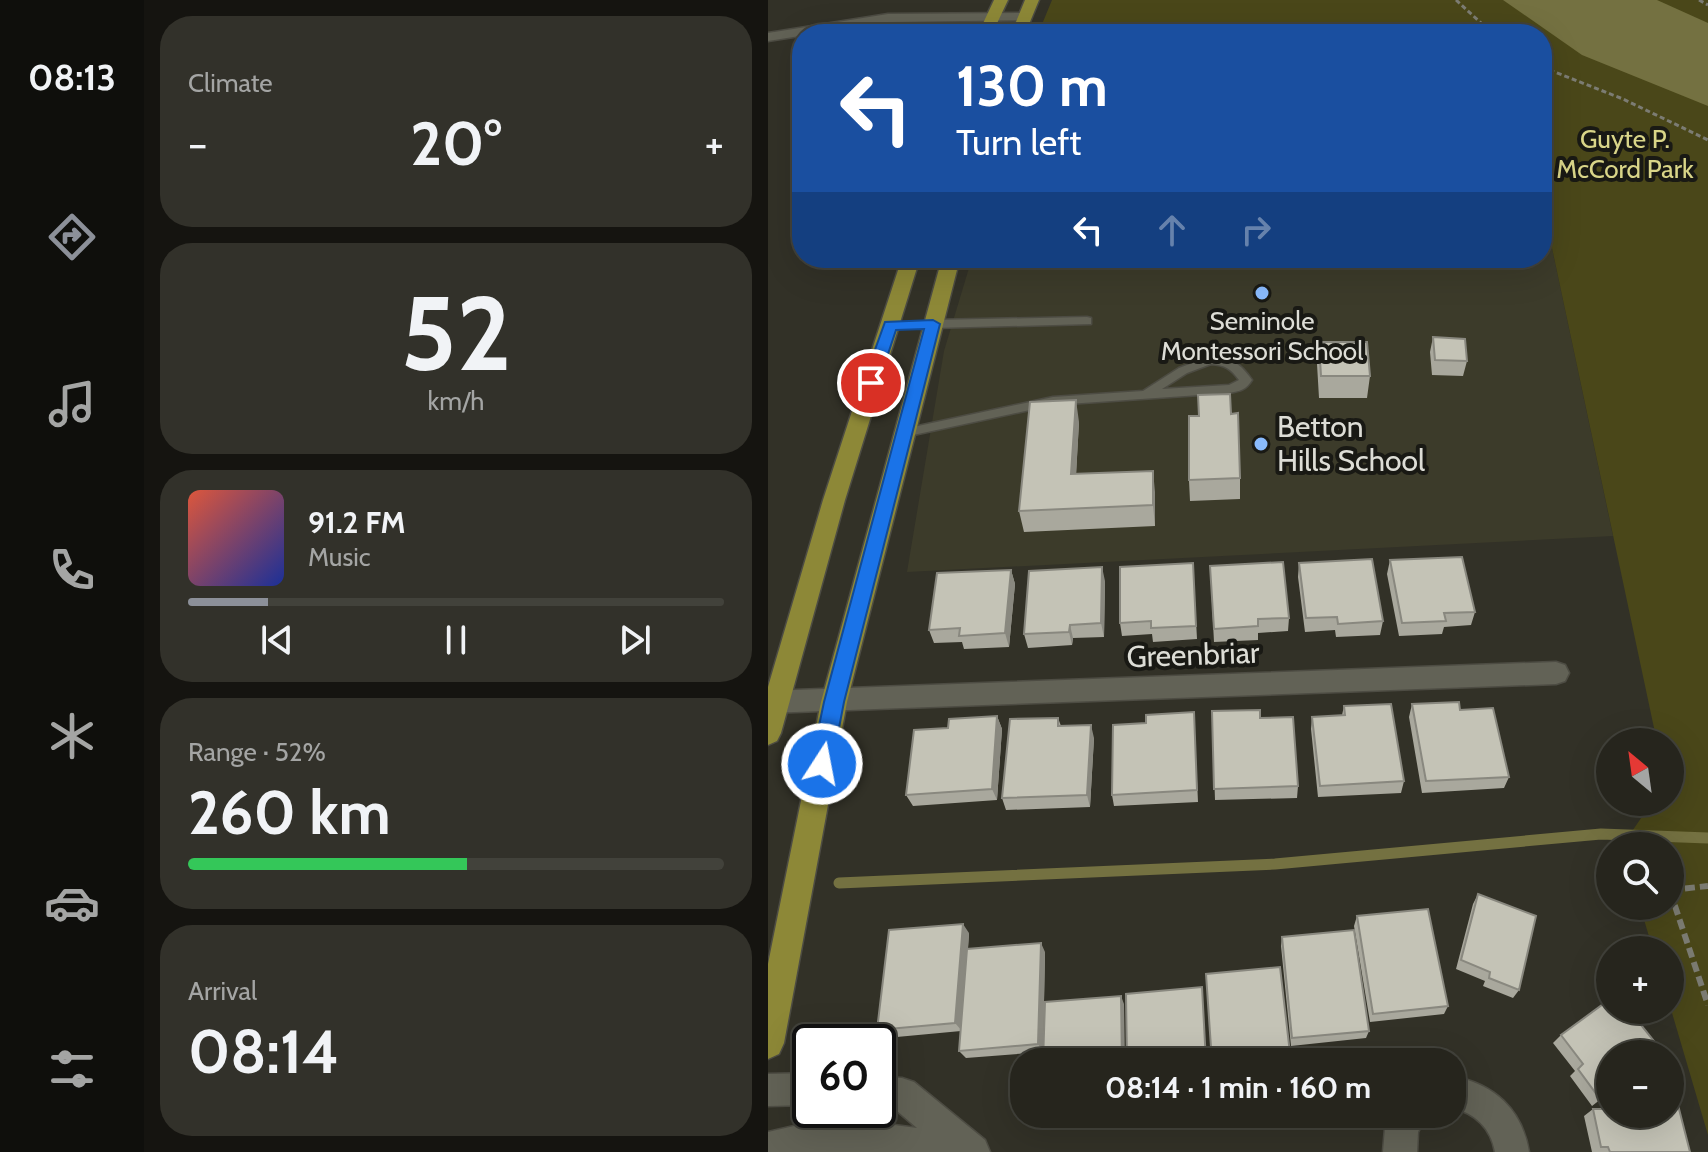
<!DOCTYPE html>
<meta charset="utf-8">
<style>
:root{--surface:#26251d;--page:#32312a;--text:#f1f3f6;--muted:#a4a5a4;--line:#42423b;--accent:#8c9099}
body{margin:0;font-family:Cabin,sans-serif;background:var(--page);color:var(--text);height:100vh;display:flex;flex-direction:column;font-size:30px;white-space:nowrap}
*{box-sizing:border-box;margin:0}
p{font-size:26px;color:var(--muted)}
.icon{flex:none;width:44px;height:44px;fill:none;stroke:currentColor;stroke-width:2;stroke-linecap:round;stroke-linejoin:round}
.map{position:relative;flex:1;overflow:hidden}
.panel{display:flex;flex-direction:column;gap:16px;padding:16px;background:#151410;width:624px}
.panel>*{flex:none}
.guide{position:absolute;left:24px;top:24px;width:760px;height:244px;border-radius:32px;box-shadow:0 8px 32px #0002,0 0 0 2px var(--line);background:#1a4fa0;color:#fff;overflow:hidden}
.needle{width:52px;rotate:331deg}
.controls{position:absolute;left:828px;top:728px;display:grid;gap:16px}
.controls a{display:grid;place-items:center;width:88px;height:88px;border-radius:50%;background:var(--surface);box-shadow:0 8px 32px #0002,0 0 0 2px var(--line);font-size:40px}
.speed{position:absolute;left:24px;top:1024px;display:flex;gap:16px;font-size:40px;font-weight:700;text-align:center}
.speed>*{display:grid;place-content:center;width:104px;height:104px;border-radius:50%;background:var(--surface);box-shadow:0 8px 32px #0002,0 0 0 2px var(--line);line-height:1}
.speed .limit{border:4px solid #111;border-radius:12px;background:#fff;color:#111}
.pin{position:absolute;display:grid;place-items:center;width:68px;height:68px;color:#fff;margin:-34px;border:4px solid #fff;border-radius:50%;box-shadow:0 2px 8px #0007}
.me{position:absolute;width:88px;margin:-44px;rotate:11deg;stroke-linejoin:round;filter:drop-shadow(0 0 6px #0008)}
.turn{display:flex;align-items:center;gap:28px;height:168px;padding:0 32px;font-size:36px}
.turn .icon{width:104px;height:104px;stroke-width:2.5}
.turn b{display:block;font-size:56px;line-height:68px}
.lanes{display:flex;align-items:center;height:76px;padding:0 32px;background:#0003;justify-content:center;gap:40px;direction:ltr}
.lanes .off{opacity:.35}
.big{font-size:60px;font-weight:800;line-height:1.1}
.panel .card{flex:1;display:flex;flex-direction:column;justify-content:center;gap:12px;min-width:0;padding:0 28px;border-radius:32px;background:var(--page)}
.panel .dial{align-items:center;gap:0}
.dial b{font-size:104px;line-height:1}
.song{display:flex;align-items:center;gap:24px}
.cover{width:96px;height:96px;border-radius:12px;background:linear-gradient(135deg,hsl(10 70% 55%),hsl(230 70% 35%))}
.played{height:8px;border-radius:4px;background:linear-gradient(90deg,var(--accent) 15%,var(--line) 15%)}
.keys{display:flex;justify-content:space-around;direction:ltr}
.heat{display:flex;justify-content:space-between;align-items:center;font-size:44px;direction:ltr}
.charge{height:12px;border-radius:6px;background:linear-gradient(90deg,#34c759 52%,var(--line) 0)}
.trip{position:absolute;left:242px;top:1048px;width:456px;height:80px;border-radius:32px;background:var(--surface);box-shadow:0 8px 32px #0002,0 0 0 2px var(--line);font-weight:800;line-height:80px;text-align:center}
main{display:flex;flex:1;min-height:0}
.tab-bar{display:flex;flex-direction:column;width:144px;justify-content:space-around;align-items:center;background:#0f0f0c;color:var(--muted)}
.tab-bar .icon{width:56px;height:56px}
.tab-bar .active{color:var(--accent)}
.tab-bar b{font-size:36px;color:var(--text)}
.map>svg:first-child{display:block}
.built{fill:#3c3b2a}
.green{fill:#4a4719}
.water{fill:#747141}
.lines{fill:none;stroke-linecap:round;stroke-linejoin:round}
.stream{stroke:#747141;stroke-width:11}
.lane-casing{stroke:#4d4c43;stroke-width:3}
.street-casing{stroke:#4d4c43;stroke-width:3}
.primary-casing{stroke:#4d4c43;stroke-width:3}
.path-far1{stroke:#7c7c73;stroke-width:3;stroke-dasharray:5 3;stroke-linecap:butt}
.path{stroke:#7c7c73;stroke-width:6;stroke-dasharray:10 5;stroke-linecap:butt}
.lane{fill:#626256;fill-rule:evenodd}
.street{fill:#626256;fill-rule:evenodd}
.primary{fill:#8d8837;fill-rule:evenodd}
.wall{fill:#a9a89d}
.shaded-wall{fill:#89887f}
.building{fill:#c4c3b6;stroke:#89887f;stroke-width:2}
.route{fill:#1a73e8;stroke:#114b97;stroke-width:2}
.poi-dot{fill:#89bafc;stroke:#191914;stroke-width:3}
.labels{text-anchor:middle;stroke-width:8;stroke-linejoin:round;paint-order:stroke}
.far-park-label{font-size:26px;fill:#d9d588;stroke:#191914}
.far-poi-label{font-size:26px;fill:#ddddd6;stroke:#191914}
.poi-label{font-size:30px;fill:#ddddd6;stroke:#191914;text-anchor:start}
.street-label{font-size:30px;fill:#ddddd6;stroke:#191914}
</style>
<main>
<nav class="tab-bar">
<b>08:13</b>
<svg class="icon active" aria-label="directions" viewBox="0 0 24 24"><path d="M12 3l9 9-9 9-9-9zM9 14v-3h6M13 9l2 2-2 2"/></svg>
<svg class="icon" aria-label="music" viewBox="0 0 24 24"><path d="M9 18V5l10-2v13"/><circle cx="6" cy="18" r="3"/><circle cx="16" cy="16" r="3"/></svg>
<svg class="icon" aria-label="phone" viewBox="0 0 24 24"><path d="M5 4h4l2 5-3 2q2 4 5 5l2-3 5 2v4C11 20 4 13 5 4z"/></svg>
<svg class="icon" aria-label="climate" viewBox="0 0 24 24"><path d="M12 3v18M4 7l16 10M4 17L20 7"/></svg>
<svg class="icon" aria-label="car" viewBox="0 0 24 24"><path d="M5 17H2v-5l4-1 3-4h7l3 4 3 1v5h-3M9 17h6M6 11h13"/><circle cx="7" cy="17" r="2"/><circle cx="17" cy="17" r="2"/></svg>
<svg class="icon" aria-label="filters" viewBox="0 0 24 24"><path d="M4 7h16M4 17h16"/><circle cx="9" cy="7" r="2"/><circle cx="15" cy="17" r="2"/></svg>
</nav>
<section class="panel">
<div class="card"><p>Climate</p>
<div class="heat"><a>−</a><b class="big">20°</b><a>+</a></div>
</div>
<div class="card dial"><b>52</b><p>km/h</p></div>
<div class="card">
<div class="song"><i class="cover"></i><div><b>91.2 FM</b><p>Music</p></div></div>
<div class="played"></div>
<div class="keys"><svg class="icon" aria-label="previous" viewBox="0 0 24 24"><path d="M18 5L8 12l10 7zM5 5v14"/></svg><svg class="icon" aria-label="pause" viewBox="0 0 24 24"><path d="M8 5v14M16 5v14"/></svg><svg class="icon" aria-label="next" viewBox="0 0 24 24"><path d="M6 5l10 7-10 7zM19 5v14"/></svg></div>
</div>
<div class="card"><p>Range · 52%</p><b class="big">260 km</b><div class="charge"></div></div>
<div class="card"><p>Arrival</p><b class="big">08:14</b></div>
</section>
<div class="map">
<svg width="940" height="1152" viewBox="0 0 940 1152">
<rect width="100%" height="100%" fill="#323127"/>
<path class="built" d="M 774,201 L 845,536 L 139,572 L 176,351 L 204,258 L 774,258 Z"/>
<path class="green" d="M 284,0 L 940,0 L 940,1135 L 902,1006 L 902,950 L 885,950 L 872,906 L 902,906 L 902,846 L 854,846 L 884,802 L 902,802 L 902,742 L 889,742 L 774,201 L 774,34 L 270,34 Z"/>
<path class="water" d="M 735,0 L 889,0 L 940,23 L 940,106 L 814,55 Z"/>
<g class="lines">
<path class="stream" d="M 71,883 L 507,864 L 833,834 L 940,838"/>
<defs>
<path id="lane" d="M 319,317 L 323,318 L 323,324 L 165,328 L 159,324 L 165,320 Z
M 443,356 C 463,357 473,364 484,380 C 478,390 472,391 461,393 L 285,405 L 136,437 L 130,433 L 136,429 L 285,397 L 375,391 L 411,368 ZM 443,364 C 457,365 463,369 471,380 L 461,385 L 394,389 L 419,373 Z"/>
<path id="street" d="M 255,13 L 262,17 L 260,20 L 120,22 L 0,41 L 0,33 L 120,14 Z
M 788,662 L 797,665 L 801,673 L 797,681 L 788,684 L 0,713 L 0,691 Z
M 42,1073 L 42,1105 L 0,1106 L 0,1074 Z
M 684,1076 C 726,1084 754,1109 761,1152 L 727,1152 C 723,1128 707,1113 684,1108 Z
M 110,1077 L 134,1078 L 146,1082 L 217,1140 L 222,1152 L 0,1152 L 0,1132 L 65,1117 L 149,1128 L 128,1110 L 110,1109 Z
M 623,1114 L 659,1114 L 650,1132 L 649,1152 L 615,1152 L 617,1128 Z"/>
<path id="primary" d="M 226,0 L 240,0 L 224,34 L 210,34 Z
M 257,0 L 271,0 L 257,34 L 243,34 Z
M 134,258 L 152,258 L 77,500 L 13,733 L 9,741 L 0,745 L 0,687 L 55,500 Z
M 174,258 L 192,258 L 79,702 L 16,1043 L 11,1054 L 0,1059 L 0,964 L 53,702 Z"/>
</defs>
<use href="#lane" class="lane-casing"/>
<use href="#street" class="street-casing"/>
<use href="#primary" class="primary-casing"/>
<path class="path-far1" d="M 688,0 L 725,34
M 931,0 L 940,5
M 774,67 L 855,99 L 940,140"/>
<path class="path" d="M 902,890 L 940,886
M 902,891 L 940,1005"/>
<use href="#lane" class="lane"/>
<use href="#street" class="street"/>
<use href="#primary" class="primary"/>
</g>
<path class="wall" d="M 665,337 L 699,361 L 695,376 L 664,375 L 662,352 Z
M 551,342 L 602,376 L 599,398 L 551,398 L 549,364 Z
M 463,414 L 472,478 L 472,499 L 422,501 L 421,480 Z
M 311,422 L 308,474 L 387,492 L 387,526 L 256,532 L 251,511 Z
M 622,560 L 707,612 L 703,625 L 676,627 L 674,634 L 631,636 L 619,574 Z
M 425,563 L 429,639 L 385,642 L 384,634 L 354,636 L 352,623 Z
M 531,563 L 615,621 L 612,635 L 568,637 L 567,630 L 537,632 L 530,577 Z
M 442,566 L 521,618 L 520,631 L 490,633 L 490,640 L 446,642 Z
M 243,570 L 247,584 L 241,647 L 196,649 L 194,642 L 166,643 L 161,630 Z
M 337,581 L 336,637 L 305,638 L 304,645 L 260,648 L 256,634 Z
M 644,704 L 692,710 L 741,777 L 736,788 L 654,793 L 641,717 Z
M 576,706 L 636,781 L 633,793 L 550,797 L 543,729 L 544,717 L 574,715 Z
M 444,711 L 492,718 L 530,786 L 529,798 L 447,800 Z
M 426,712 L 430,802 L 346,806 L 344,795 Z
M 229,716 L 234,729 L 229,800 L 145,806 L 138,795 L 180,728 Z
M 290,718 L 293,726 L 326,738 L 322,807 L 238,810 L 234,798 Z
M 710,894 L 751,990 L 745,998 L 715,986 L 717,981 L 688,969 L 705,904 Z
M 589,916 L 680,1006 L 676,1014 L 602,1022 L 586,926 Z
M 201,933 L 200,949 L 277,952 L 275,1052 L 198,1058 L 191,1051 L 193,1031 L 118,1038 L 109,1030 Z
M 514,937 L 601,1031 L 598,1038 L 523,1046 L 513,946 Z
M 793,1035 L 842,1092 L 824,1106 L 802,1076 L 807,1071 L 785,1043 Z
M 825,1109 L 922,1152 L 824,1152 L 816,1116 Z
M 276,1114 L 316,1114 L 279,1118 Z"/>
<path class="shaded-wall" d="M 308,400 L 311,422 L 307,495 L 303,474 Z
M 385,471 L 387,492 L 387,526 L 385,505 Z
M 334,567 L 337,581 L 336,637 L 333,623 Z
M 243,570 L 247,584 L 241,647 L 237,633 Z
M 302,625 L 305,638 L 304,645 L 301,632 Z
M 229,716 L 234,729 L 229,800 L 224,789 Z
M 323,725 L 326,738 L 322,807 L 319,795 Z
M 195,924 L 201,933 L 194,1031 L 187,1023 Z
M 273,943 L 277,952 L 275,1052 L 270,1044 Z
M 353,996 L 356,1004 L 357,1062 L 354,1062 Z"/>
<path class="building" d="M 665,337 L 697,339 L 699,361 L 667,360 Z
M 551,342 L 599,342 L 602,376 L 553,376 Z
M 462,394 L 463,414 L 470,413 L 472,478 L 421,480 L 421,416 L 431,416 L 430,395 Z
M 308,400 L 303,474 L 385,471 L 385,505 L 251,511 L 262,402 Z
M 694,557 L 707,612 L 676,613 L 678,621 L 634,623 L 622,560 Z
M 604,559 L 615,621 L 570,624 L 569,617 L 538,618 L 531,563 Z
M 515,562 L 521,618 L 490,619 L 490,626 L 446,629 L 442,566 Z
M 425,563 L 428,626 L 383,628 L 383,621 L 352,623 L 352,567 Z
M 334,567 L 333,623 L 302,625 L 301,632 L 256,634 L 261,571 Z
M 243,570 L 237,633 L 191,636 L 192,628 L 161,630 L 169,573 Z
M 691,702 L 692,710 L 725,708 L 741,777 L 658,781 L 644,704 Z
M 623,704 L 636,781 L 552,786 L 544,717 L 577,715 L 576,706 Z
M 492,710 L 492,718 L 525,717 L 530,786 L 446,789 L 444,711 Z
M 426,712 L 429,790 L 344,795 L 345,725 L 378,723 L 378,715 Z
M 229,716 L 224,789 L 138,795 L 146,730 L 180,728 L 181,719 Z
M 290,718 L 290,726 L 323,725 L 319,795 L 234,798 L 242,719 Z
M 710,894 L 768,916 L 751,990 L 721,978 L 722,972 L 693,960 Z
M 660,909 L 680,1006 L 605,1014 L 589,916 Z
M 195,924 L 187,1023 L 109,1030 L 121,930 Z
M 586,930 L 601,1031 L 524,1038 L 514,937 Z
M 273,943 L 270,1044 L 191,1051 L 199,949 Z
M 512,967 L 523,1062 L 444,1062 L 438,974 Z
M 434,987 L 438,1062 L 359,1062 L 358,994 Z
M 353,996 L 354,1062 L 275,1062 L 277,1002 Z
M 842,999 L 842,1010 L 861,1010 L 894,1051 L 890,1054 L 842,1054 L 842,1092 L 832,1099 L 810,1069 L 815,1064 L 793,1035 Z
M 910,1105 L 922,1152 L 842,1152 L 840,1147 L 833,1147 L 825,1109 L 842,1109 L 842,1114 L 902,1114 L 902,1106 Z"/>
<path class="route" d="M 165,320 L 172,324 L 76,702 L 64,764 L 61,771 L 54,773 L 46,771 L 43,764 L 56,702 L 156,329 L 128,330 L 109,387 L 98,387 L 95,383 L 117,322 Z"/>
<g class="poi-dot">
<circle cx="494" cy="293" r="8"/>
<circle cx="493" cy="444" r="8"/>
</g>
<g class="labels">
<g class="far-park-label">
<text x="857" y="148">Guyte P.<tspan x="857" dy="30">McCord Park</tspan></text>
</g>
<g class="far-poi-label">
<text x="494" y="330">Seminole<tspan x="494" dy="30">Montessori School</tspan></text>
</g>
<g class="poi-label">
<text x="509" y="437">Betton<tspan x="509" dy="34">Hills School</tspan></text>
</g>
<g class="street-label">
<text transform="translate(425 655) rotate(-2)" y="10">Greenbriar</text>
</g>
</g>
</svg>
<div class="controls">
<a><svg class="needle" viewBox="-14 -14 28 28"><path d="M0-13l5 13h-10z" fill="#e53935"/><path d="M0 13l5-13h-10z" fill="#a4a5a4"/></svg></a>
<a><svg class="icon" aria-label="search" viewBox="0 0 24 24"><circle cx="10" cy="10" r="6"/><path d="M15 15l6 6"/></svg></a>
<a>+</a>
<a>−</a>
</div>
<div class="speed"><div class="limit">60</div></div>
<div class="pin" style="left:103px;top:383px;background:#d93025"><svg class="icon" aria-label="arrive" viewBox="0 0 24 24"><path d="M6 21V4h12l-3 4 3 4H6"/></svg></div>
<svg class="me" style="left:54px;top:764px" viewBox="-20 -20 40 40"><circle r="17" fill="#1a73e8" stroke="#fff" stroke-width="3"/><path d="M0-11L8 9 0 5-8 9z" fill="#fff"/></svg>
<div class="trip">08:14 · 1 min · 160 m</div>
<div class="guide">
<div class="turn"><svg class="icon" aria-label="left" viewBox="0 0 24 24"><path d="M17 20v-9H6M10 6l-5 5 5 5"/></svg><div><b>130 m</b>Turn left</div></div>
<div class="lanes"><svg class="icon" aria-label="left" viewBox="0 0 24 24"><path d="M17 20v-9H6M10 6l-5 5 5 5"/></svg><svg class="icon off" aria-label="ahead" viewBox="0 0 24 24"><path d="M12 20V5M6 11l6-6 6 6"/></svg><svg class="icon off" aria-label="right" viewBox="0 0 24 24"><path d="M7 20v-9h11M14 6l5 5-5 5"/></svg></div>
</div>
</div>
</main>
